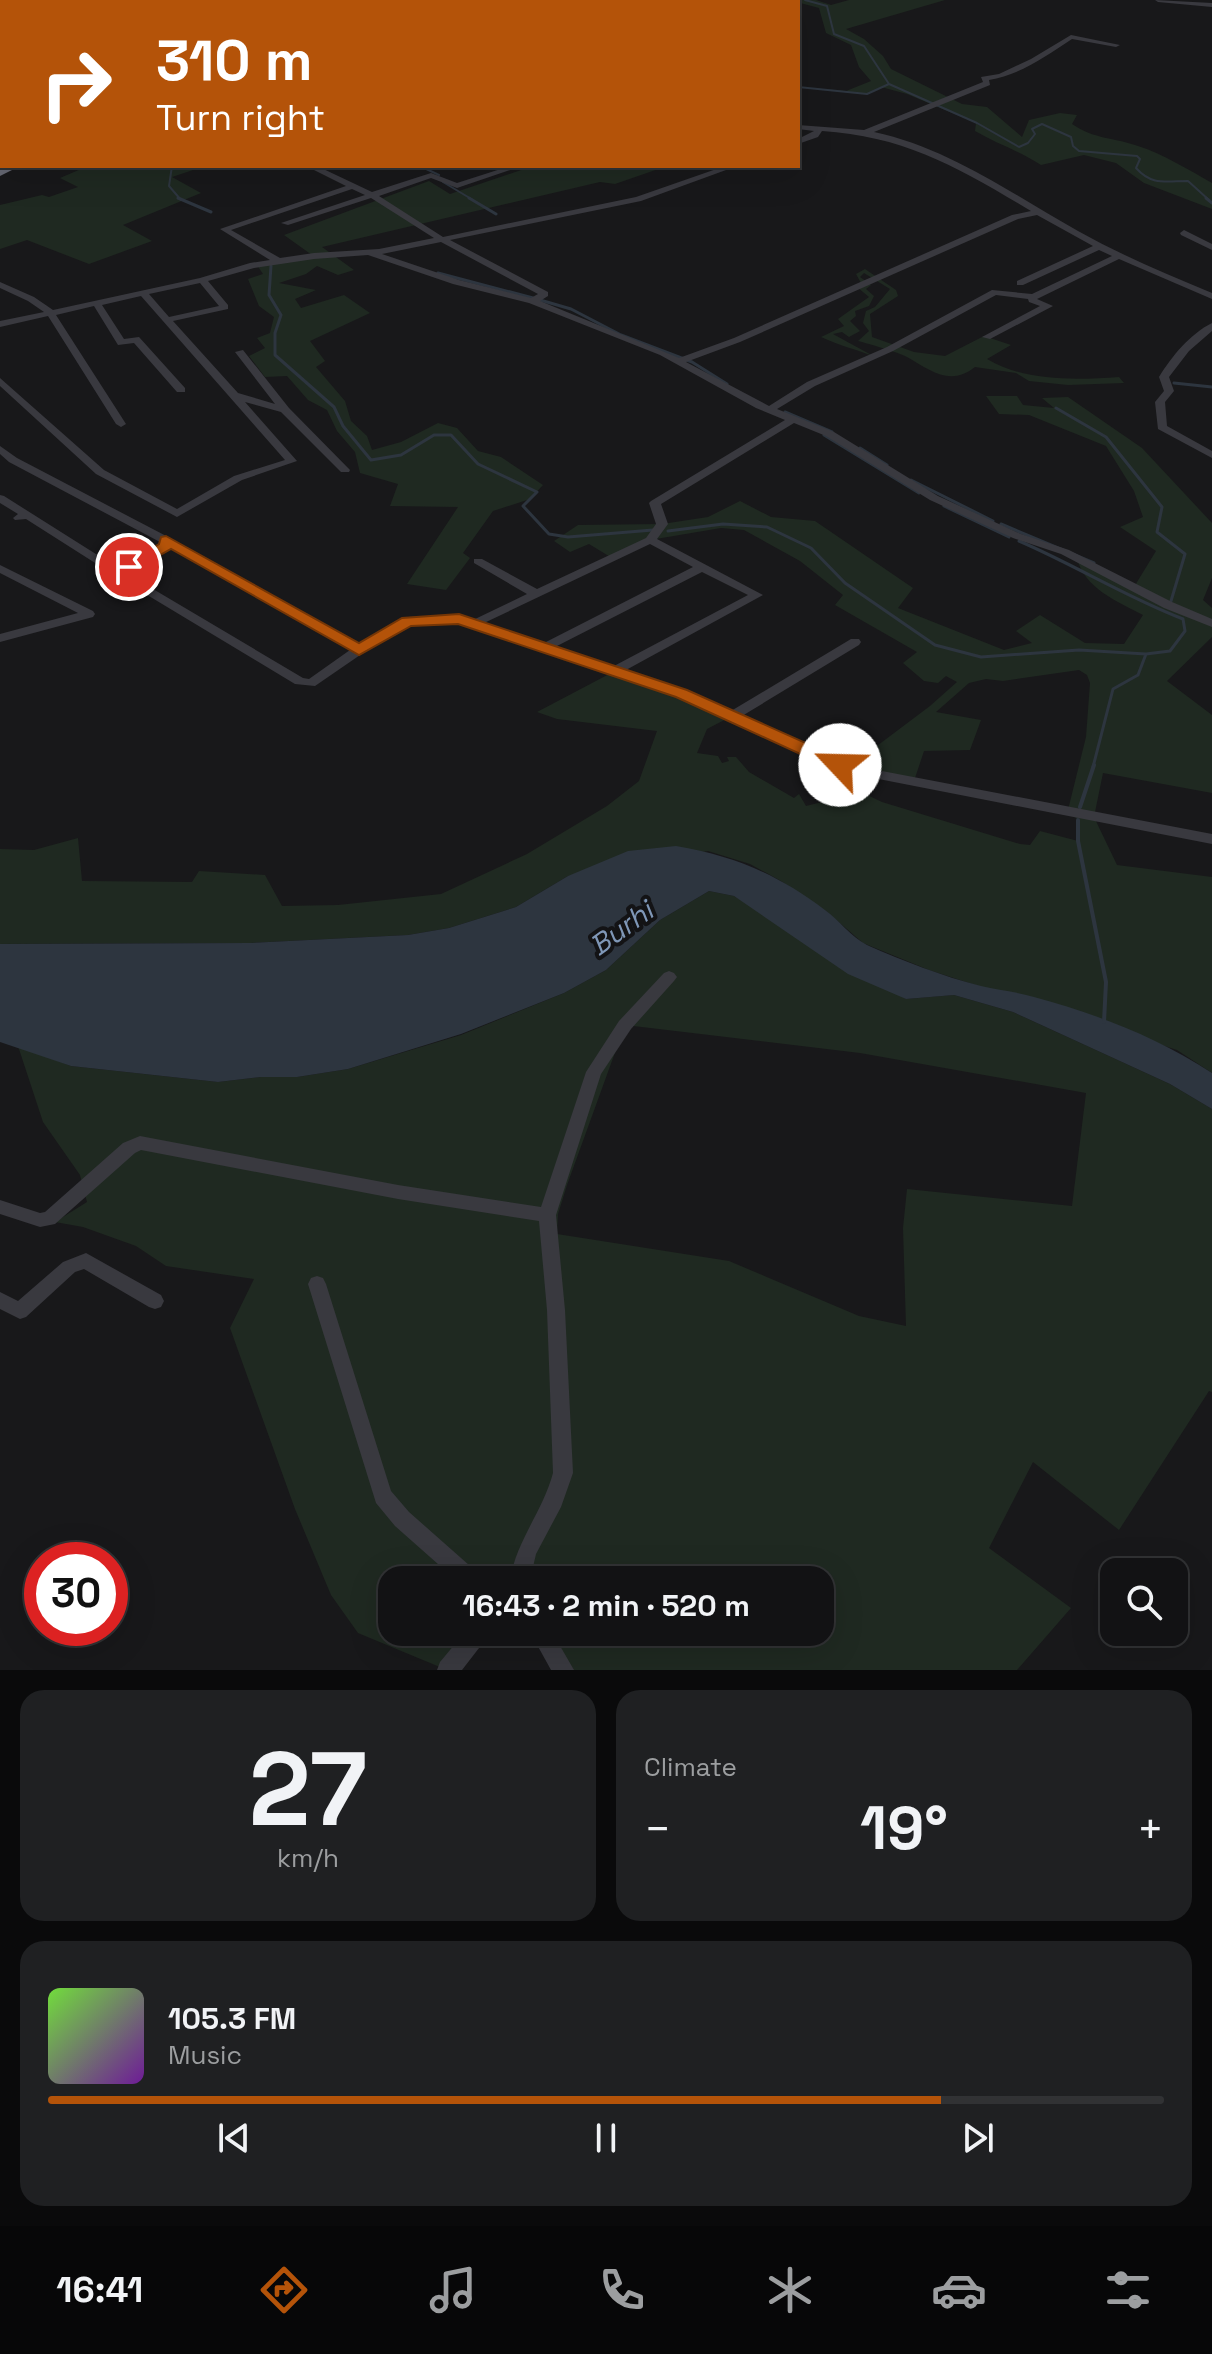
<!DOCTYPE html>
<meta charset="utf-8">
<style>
:root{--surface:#121214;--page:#1f2022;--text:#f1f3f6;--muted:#9c9ea0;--line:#313234;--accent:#b45309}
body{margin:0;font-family:"Space Grotesk",sans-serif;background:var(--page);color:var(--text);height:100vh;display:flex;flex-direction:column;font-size:30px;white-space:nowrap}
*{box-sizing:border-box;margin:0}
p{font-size:26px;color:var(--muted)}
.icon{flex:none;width:44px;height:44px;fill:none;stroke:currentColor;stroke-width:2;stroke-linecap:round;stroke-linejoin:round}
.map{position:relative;height:1670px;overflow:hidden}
.details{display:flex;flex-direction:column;gap:20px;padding:20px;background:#0a0a0b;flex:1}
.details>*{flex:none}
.top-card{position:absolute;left:0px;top:0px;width:800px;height:168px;box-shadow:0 8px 32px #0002,0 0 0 2px var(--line);background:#b45309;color:#fff;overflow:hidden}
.fabs{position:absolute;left:1100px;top:1558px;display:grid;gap:16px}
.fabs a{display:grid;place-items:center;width:88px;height:88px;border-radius:16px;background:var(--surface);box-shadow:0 8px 32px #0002,0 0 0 2px var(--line);font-size:40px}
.speed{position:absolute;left:24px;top:1542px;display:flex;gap:16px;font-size:40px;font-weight:700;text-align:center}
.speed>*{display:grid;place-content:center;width:104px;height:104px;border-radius:50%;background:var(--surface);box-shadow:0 8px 32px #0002,0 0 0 2px var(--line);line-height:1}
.speed .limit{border:12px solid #d22;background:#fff;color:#111}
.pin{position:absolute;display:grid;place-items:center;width:68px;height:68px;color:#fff;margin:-34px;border:4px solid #fff;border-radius:50%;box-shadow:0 2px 8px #0007}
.me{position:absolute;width:88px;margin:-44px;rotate:294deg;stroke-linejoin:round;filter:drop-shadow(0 0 6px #0008)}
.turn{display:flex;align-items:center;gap:28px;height:168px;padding:0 24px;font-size:36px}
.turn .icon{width:104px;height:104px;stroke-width:2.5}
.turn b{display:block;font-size:56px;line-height:68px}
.big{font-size:60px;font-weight:600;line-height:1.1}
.details .tile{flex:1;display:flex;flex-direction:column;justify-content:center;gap:12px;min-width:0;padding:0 28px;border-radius:24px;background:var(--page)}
.details .dial{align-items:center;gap:0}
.dial b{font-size:104px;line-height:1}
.song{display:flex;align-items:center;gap:24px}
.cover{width:96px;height:96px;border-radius:12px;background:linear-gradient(135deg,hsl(100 70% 55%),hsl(280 70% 35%))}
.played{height:8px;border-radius:4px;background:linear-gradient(90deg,var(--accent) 80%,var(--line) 80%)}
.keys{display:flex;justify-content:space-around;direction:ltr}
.heat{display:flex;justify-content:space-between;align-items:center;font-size:44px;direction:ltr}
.details .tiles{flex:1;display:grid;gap:20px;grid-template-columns:1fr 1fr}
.tile:last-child{grid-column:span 2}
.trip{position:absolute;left:378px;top:1566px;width:456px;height:80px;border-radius:24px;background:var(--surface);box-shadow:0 8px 32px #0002,0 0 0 2px var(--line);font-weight:600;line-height:80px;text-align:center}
.tabs{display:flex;height:128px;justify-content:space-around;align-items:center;background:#070708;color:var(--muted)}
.tabs .icon{width:56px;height:56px}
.tabs .selected{color:var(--accent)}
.tabs b{font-size:36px;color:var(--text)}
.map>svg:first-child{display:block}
.green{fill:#1f2921;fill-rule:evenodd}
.water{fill:#2d353f}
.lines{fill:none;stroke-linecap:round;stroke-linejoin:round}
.stream-far2{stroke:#2d353f;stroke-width:2}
.stream-far1{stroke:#2d353f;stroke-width:3}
.stream{stroke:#2d353f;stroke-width:4}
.street{fill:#39393f;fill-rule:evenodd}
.highway{fill:#646671;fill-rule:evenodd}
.route{fill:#b45309;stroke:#753606;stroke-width:2}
.labels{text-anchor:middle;stroke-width:8;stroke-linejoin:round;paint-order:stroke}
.water-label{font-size:28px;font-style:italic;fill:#7f97b7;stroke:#131315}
</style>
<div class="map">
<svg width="1212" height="1670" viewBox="0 0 1212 1670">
<rect width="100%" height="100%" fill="#18181a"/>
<path class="green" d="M 789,0 L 816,0 L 831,5 L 849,0 L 945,0 L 846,29 L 864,39 L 883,56 L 891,69 L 962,104 L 987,107 L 1022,137 L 1029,120 L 1060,113 L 1077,115 L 1072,124 C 1096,140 1113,137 1138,146 C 1163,154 1189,170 1212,183 L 1212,209 L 1144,183 L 1116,163 L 1084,155 L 1041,165 C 1020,151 997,144 975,131 L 976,123 L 907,94 L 881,87 L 867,94 L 798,87 L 846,91 L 871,81 L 859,67 L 851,45 L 826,33 L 819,8 Z
M 88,166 L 205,166 L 172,177 L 201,193 L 123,225 L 152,241 L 89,264 L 27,240 L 0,249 L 0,205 L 42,195 L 49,197 L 78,187 L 60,178 Z
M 533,166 L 667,166 L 615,184 L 600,182 L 322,247 L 354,270 L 338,275 L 317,266 L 306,274 L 279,283 L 316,290 L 295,299 L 301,308 L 344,295 L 370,313 L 310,341 L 325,361 L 316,367 L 345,401 L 351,421 L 367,436 L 372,450 L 401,442 L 438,423 L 457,428 L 478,451 L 501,457 L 543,485 L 530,499 L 493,511 L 463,553 L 470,558 L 446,590 L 407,584 L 458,507 L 390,506 L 398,484 L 360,473 L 355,452 L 337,431 L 327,410 L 308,400 L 287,376 L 265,377 L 249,356 L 265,348 L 257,338 L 270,333 L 274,317 L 259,306 L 248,279 L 263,274 L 257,265 L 312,255 L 284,235 L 429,181 L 450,194 Z
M 865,269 L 896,290 L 898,296 L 870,314 L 872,337 L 914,352 L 945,356 L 984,336 L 1011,345 L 987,359 C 1026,382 1076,380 1119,377 L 1124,383 L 1068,385 L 1029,381 L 1016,373 L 975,367 C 950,387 930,370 907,357 C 898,352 869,344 858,341 L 869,331 L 863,323 L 866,311 L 875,307 L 890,289 L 864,273 L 860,277 L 871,285 L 866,289 L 874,296 L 869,306 L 855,311 L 856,316 L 850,321 L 860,331 L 849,337 L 842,332 L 833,334 L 875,357 C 856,349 840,346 821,337 L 844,326 L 838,319 L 869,297 L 857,287 L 861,283 L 856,274 Z
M 986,396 L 1017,396 L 1023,405 L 1054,408 L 1042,398 L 1068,397 L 1142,448 L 1212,523 L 1212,578 L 1203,600 L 1212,608 L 1212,637 L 1167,681 L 1212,715 L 1212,793 L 1103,773 L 1094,817 L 1117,865 L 1212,877 L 1212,1073 L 1177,1050 L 929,970 L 863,943 L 826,911 L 781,881 L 750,864 L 708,851 L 568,876 L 516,907 L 449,928 L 408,935 L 250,943 L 0,944 L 0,849 L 34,850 L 78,838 L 82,881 L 192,882 L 199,871 L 265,875 L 282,906 L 338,905 L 441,894 L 527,854 L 607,806 L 639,781 L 657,731 L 557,719 L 537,712 L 613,672 L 732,716 L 707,729 L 697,753 L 718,756 L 722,763 L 729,761 L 727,757 L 736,757 L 749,772 L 794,798 L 799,794 L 806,806 L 826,801 L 817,791 L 930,706 L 957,682 L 946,676 L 938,683 L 924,681 L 903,663 L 917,652 L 835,605 L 843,595 L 800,561 L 744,530 L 721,528 L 650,540 L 612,558 L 589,544 L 570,552 L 554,541 L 578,525 L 662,524 L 708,517 L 740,501 L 771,517 L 815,521 L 913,588 L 898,608 L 1004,650 L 1032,643 L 1016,631 L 1040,615 L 1085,643 L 1124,644 L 1143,615 C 1118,602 1084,588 1077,558 L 1134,587 L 1156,551 L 1120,527 L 1143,517 L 1134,491 L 1106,446 L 1029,415 L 999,414 ZM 1079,670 L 1087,675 L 1090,683 L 1086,737 L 1068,810 L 1078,820 L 1078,841 L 1040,831 L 1030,845 L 1020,844 L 882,802 L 859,791 L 858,772 L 914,781 L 924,751 L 970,750 L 981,720 L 936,712 L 969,683 L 986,679 L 1003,681 Z
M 709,891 L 734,896 L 906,999 L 954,995 L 1013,1012 L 1170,1084 L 1212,1109 L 1212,1392 L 1209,1391 L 1119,1530 L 1033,1462 L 989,1548 L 1071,1608 L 1017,1670 L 568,1670 L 547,1632 L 820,1632 L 820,1580 L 392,1580 L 392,1632 L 489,1632 L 447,1670 L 358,1633 L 331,1595 L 295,1509 L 230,1328 L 254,1279 L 166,1266 L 136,1246 L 83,1227 L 55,1222 L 87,1202 L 80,1175 L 43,1122 L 18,1046 L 71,1066 L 218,1082 L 261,1077 L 297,1077 L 348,1069 L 461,1035 L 564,993 L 606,970 L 660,920 ZM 625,1025 L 860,1053 L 1086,1093 L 1072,1206 L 907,1189 L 903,1228 L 906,1326 L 859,1316 L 729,1261 L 557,1234 L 558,1214 L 567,1185 Z"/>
<path class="water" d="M 676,846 C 735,856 777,874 825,910 C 839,920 851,937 867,945 C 903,961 942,976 981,986 C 999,990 1017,992 1034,997 C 1097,1014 1157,1037 1212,1073 L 1212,1109 L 1170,1084 L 1013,1012 L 954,995 L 906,999 L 848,974 L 734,896 L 709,891 L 660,920 L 606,970 L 564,993 L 461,1034 L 348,1069 L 297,1077 L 261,1077 L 218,1082 L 71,1066 L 0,1042 L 0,944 L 250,943 L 408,935 L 449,928 L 516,907 L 568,876 L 628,851 Z"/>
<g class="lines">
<path class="stream-far2" d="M 805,0 L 827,6 L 834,34 L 864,46 L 889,84
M 127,2 L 135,0
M 798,87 L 867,94 L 889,84 L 977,123 L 1019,147 L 1028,143 L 1035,134 L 1032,129 L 1042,124 L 1071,137 L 1073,146 L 1079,151 L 1137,156 L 1140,159 L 1136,168 C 1152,186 1166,181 1188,181 L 1209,200
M 172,166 L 169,186 L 181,200
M 422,167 L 439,175
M 443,182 L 473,200"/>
<path class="stream-far1" d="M 178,198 L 211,212
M 469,198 L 496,214
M 1206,198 L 1212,203
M 271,266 L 269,295 L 281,315 L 275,333 L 275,355 L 334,407 L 343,426 L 371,460 L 401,455 L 434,435 L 451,435 L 478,464 L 537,492 L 523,506 L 549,534 L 568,537 L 653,530
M 438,273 L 533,298
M 540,300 L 571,309 L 621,335 L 692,362 L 727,384
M 1174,383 L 1212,387
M 1056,408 L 1106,437 L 1162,507 L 1157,532 L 1185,554 L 1171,601
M 785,412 L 832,432
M 824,435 L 919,493
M 860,448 L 887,465
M 911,480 L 993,521
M 944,506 L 1009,537
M 1001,524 L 1094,563
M 668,531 L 723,524 L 767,527 L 811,548 L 845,583 L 935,645 L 981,657 L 1079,650 L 1146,654 L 1138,675 L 1113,689 L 1093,767
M 1019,541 C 1075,565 1126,597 1183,619 L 1185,631 L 1170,651 L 1146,654"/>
<path class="stream" d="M 1080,807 L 1094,765
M 1078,820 L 1078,841 L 1106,982 L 1104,1022"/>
<path class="street" d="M 165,0 L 173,0 L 175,2 L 167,2 Z
M 242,0 L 249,0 L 250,2 L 243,2 Z
M 1155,0 L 1212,3 L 1212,7 L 1158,2 Z
M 1071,35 L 1120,45 L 1116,47 L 1072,39 C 1046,56 1020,75 989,80 L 990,85 L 874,132 C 949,148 1012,194 1078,231 C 1121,255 1166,274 1212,293 L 1212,299 L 1119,259 L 1037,299 L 1053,306 L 990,339 L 982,337 L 1040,306 L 1029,302 L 1028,299 L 996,295 L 893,351 L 815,386 L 777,409 L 834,432 L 938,496 L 1021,534 L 1069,550 L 1172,602 L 1212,619 L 1212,627 L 1164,608 L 1061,554 L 1013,538 L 930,500 L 826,436 L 794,423 L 661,504 L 668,524 L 657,539 L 763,595 L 626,670 L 663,682 L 731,711 L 851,639 L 859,639 L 861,642 L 859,645 L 742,716 L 861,767 L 1212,834 L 1212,844 L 853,774 L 655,688 L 616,675 L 609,675 L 607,672 L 458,623 L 411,625 L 363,653 L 315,686 L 295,684 L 114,575 L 26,519 L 15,520 L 13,518 L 18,514 L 0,503 L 0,495 L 4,496 L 118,568 L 160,544 L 160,542 L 9,462 L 0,454 L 0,446 L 17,458 L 170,538 L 359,645 L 408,617 L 459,615 L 473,620 L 527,594 L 474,563 L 474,559 L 482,559 L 537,589 L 646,538 L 656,524 L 649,503 L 651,501 L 785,420 L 756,408 L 660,355 L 529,303 L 453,284 L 368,255 L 314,259 L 254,268 L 208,281 L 228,305 L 228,309 L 173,321 L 238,393 L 275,404 L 235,352 L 243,350 L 289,408 L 350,470 L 349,472 L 341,472 L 281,412 L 245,402 L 297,461 L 242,480 L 177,517 L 96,474 L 0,386 L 0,378 L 104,470 L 177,509 L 234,476 L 285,460 L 141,296 L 102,305 L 124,339 L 139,337 L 185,388 L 185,392 L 177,392 L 134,343 L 118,345 L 94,306 L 56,315 L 126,424 L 121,427 L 116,424 L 48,316 L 0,327 L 0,321 L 44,312 L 28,301 L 0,288 L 0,282 L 34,297 L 53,310 L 200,278 L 250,263 L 270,260 L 220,229 L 346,186 L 306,166 L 317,166 L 372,192 L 431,173 L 457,183 L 510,166 L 522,166 L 457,188 L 431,178 L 379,196 L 443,237 L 636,197 L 725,166 L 737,166 L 641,201 L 450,240 L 548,292 L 548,296 L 540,301 L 679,358 L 734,338 L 1012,215 L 1031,211 C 961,169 905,136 822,131 L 818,137 L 798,144 L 798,139 L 814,131 L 798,129 L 798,125 L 864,130 L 983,82 L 981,77 L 999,74 L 1031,59 ZM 352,189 L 365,195 L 281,223 L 288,225 L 371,198 L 434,238 L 379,249 L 314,253 L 280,258 L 231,230 ZM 1037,215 L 1093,246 L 1017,281 L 1017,285 L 1023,285 L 1099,250 L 1112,256 L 1032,294 L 992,290 L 887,347 L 807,382 L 769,406 L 686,362 L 740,342 L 1018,219 ZM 441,242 L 538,294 L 531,298 L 459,280 L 382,254 ZM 200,283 L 219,306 L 169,317 L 149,294 ZM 650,544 L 693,567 L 544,643 L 484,623 ZM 170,547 L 350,650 L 309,679 L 303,678 L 126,573 ZM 702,572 L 748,595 L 614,666 L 555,647 Z
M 0,36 L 2,36 L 2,40 L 0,40 Z
M 0,57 L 2,57 L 2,61 L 0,61 Z
M 0,72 L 2,72 L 0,77 Z
M 0,112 L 2,112 L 2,116 L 0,116 Z
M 1184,230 L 1212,244 L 1212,250 L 1181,235 L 1180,233 Z
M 1212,323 L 1212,331 L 1189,351 L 1169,377 L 1174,391 L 1165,402 L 1167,426 L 1212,451 L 1212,458 L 1158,429 L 1155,402 L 1164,391 L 1159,377 C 1172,356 1190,334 1212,323 Z
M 0,565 L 93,611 L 95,614 L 93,617 L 0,642 L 0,634 L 78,613 L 0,573 Z
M 669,971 L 674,973 L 677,977 L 674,981 L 631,1029 L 601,1074 L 556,1215 L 565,1310 L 573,1473 L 561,1507 L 536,1554 L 530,1580 L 510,1580 C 516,1541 543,1511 553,1473 L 547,1310 L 539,1221 L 398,1199 L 141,1150 L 135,1153 L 55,1224 L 40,1227 L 0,1214 L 0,1200 L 40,1213 L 45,1212 L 123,1143 L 140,1136 L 398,1185 L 541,1207 L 586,1072 L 619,1021 L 664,973 Z
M 86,1253 L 161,1295 L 164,1301 L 161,1307 L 155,1309 L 149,1307 L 84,1269 L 75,1272 L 26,1317 L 20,1319 L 0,1309 L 0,1292 L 18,1301 L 63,1262 Z
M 317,1276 L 323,1278 L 326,1284 L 391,1491 L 409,1512 L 478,1573 L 481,1580 L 456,1580 L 395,1526 L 376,1503 L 308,1284 L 311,1278 Z
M 465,1632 L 489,1632 L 486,1639 L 462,1670 L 437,1670 L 440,1662 Z
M 530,1632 L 552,1632 L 574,1670 L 551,1670 Z"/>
<path class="highway" d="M 0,166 L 2,165 L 20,166 L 0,176 Z"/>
</g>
<path class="route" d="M 166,536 L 359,643 L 402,618 L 459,614 L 687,690 L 846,761 L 848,765 L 840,771 L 833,769 L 676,697 L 458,624 L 411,626 L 359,655 L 171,549 L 134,570 L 124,570 L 124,564 L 159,544 L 161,537 Z"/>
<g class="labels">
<g class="water-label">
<text transform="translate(621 928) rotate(-36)" y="10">Burhi</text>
</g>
</g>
</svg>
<div class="fabs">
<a><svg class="icon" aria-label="search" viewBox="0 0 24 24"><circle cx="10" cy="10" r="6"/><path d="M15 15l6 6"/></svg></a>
</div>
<div class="speed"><div class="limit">30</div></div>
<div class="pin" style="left:129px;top:567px;background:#d93025"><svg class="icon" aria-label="arrive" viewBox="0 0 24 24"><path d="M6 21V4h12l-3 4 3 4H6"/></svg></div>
<svg class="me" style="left:840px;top:765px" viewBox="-20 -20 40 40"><circle r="19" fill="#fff"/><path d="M0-13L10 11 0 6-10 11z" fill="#b45309"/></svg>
<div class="trip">16:43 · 2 min · 520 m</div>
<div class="top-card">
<div class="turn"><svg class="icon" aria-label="right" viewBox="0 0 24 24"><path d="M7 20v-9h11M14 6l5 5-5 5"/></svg><div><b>310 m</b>Turn right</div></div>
</div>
</div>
<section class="details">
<div class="tiles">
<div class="tile dial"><b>27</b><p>km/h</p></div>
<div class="tile"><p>Climate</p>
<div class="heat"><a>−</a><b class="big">19°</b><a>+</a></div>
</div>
<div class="tile">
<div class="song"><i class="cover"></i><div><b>105.3 FM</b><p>Music</p></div></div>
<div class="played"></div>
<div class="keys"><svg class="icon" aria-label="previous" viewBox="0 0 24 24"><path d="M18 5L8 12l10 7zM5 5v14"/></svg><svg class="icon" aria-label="pause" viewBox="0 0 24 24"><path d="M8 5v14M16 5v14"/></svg><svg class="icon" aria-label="next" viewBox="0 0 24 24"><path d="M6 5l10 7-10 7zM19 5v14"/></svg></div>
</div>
</div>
</section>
<nav class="tabs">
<b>16:41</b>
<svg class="icon selected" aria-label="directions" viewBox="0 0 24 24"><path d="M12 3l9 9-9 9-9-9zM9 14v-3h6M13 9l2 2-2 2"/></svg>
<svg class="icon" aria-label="music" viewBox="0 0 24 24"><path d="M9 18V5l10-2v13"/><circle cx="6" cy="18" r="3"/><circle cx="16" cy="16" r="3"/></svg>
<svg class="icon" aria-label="phone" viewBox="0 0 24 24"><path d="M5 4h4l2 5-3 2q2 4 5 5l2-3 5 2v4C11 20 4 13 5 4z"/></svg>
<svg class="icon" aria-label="climate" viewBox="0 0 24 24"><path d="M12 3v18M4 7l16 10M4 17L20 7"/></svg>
<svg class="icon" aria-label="car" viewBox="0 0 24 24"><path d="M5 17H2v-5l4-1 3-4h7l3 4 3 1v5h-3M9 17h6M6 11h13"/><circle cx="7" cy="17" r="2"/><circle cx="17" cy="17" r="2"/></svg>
<svg class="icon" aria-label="filters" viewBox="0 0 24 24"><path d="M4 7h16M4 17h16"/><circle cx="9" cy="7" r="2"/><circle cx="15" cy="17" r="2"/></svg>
</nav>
